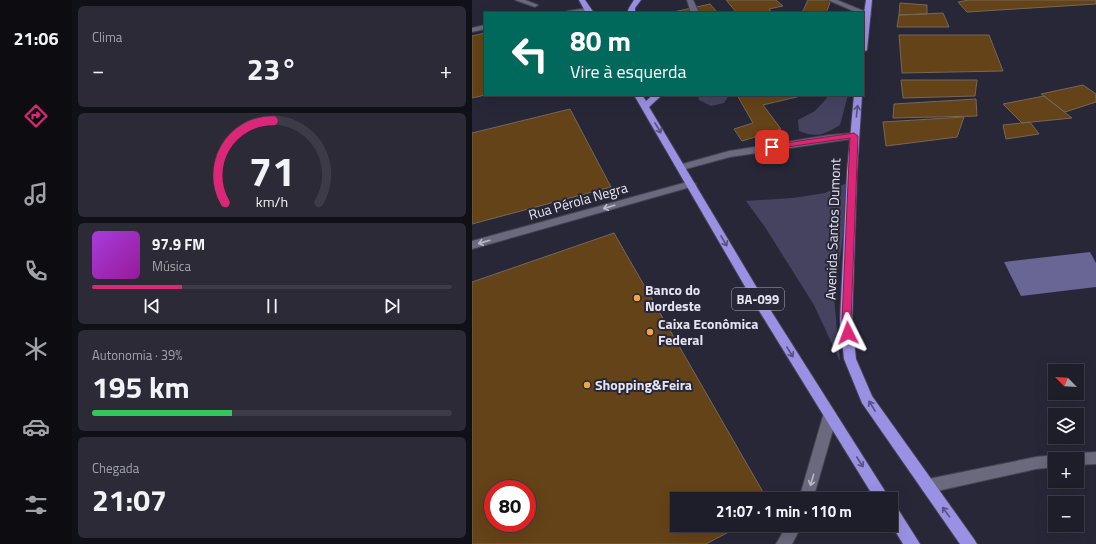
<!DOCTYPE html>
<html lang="pt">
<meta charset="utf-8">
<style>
:root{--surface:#1e1d2a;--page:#2b2a36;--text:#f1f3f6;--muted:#a1a2a8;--line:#3c3b47;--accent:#db2777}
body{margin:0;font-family:"Titillium Web",sans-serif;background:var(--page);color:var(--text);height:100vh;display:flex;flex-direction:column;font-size:15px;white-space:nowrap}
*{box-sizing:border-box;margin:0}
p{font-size:13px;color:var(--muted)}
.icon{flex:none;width:22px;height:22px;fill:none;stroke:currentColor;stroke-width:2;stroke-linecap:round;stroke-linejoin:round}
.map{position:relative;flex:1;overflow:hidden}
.details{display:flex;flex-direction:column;gap:6px;padding:6px;background:#101017;width:400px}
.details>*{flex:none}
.banner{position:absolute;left:12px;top:12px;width:380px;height:84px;border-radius:0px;box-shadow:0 4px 16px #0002,0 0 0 1px var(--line);background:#00695c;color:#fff;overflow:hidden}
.needle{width:26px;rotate:294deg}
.buttons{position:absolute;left:576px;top:364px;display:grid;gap:8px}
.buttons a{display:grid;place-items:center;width:36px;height:36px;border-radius:0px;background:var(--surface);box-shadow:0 4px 16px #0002,0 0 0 1px var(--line);font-size:20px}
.speed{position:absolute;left:12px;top:480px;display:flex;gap:8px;font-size:20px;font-weight:700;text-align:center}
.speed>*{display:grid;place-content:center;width:52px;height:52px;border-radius:50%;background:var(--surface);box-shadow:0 4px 16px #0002,0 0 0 1px var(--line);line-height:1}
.speed .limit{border:6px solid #d22;background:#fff;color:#111}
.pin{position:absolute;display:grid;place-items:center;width:34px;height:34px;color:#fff;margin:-17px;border-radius:8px;box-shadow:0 2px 6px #0006}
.me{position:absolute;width:44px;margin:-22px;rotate:357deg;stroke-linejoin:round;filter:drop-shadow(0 0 3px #0008)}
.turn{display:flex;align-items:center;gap:14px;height:84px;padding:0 20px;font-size:18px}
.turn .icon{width:52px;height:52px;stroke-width:2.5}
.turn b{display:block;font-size:28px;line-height:34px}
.big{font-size:30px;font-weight:700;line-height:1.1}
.details .widget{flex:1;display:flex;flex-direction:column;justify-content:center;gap:6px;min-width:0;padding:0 14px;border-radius:6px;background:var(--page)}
.details .dial{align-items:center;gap:0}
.dial svg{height:104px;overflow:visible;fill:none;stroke:var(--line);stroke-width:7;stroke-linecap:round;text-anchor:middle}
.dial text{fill:var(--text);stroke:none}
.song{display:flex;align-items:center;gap:12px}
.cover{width:48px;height:48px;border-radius:6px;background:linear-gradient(135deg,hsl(280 70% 55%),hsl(300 70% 35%))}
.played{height:4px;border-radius:2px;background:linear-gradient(90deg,var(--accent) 25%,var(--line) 25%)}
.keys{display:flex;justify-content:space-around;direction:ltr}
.heat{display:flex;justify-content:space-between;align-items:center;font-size:22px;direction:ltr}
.charge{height:6px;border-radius:3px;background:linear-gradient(90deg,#34c759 39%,var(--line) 0)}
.trip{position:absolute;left:198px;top:492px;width:228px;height:40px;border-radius:0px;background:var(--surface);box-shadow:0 4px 16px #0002,0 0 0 1px var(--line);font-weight:700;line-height:40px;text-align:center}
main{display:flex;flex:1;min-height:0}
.tabs{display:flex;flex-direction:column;width:72px;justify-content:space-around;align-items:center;background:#0c0c11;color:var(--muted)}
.tabs .icon{width:28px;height:28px}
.tabs .active{color:var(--accent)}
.tabs b{font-size:18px;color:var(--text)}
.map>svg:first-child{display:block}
.green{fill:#464361}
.water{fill:#696594}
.building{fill:#654318;stroke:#766757;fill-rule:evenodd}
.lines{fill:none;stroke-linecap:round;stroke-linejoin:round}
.service-casing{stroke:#444351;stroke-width:2}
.minor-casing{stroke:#444351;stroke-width:2}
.secondary-casing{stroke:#444351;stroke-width:2}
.trunk-casing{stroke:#444351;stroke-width:2}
.service{fill:#6a697d;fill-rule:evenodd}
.minor{fill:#6a697d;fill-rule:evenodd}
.secondary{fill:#6a697d;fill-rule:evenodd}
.trunk{fill:#9a90e4;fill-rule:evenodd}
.oneway{stroke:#56517d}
.oneway2{stroke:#bab9c8}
.route{fill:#db2777;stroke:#8e194d}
.poi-dot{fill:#f2a541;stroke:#282738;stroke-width:1.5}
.labels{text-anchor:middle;stroke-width:4;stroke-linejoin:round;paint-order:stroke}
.shield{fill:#282738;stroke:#acabb9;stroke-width:1}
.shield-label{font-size:13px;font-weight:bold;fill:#e5e4f0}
.street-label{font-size:14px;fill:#e5e4f0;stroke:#282738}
.poi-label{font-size:14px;font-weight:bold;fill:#e5e4f0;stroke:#282738;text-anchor:start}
</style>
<main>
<nav class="tabs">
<b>21:06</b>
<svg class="icon active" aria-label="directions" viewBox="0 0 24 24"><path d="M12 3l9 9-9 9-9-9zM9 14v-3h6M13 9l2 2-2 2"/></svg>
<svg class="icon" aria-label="music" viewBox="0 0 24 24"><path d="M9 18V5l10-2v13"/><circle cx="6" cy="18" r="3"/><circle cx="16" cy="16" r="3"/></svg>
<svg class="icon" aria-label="phone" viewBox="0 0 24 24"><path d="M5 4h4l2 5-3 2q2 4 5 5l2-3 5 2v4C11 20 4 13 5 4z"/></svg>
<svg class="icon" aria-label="climate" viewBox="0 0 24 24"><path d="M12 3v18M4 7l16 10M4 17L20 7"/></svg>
<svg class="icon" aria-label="car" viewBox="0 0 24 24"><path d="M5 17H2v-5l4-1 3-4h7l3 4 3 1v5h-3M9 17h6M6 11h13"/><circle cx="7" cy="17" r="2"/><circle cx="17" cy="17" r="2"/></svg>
<svg class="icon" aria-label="filters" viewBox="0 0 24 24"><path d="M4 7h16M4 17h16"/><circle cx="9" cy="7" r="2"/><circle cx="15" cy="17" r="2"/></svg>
</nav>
<section class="details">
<div class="widget"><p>Clima</p>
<div class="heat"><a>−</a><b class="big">23°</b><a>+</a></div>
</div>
<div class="widget dial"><svg viewBox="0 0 100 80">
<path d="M14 69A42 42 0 1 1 86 69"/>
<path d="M14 69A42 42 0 0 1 51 6" stroke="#db2777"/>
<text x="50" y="56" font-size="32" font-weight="700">71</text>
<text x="50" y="72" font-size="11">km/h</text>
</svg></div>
<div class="widget">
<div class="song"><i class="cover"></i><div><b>97.9 FM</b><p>Música</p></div></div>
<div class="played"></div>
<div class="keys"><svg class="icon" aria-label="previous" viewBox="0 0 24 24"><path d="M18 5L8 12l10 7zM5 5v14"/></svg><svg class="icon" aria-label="pause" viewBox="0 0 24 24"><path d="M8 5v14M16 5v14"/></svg><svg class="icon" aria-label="next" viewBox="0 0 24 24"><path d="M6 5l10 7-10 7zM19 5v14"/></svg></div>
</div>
<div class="widget"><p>Autonomia · 39%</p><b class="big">195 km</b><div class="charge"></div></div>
<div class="widget"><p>Chegada</p><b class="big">21:07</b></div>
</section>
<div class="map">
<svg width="624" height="544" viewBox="0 0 624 544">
<rect width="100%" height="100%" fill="#282738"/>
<path class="green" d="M 226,95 L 257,95 L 252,103 L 239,106 L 227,100 Z
M 354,95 L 376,95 L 368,125 C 352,135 345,138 327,131 L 326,120 L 343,111 L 355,98 Z
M 379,181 L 362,298 L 368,361 L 342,305 L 293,227 L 274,201 L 321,198 L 353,193 Z"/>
<path class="water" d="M 618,252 L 624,263 L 624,287 L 549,296 L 532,262 Z"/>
<path class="building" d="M 254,0 L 304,0 L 311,6 L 297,9 L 300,13 L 265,13 Z
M 336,0 L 359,0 L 354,13 L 330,13 Z
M 497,0 L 624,0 L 624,4 L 495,12 L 486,2 Z
M 428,3 L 455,5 L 455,14 L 427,15 Z
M 238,4 L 246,13 L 197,13 Z
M 471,13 L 477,27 L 425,27 L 427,15 Z
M 13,33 L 13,95 L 0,98 L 0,36 Z
M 427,35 L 517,35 L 531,71 L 430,73 Z
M 429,80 L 505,80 L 503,96 L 431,98 Z
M 611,85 L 624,94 L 624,102 L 593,112 L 569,94 Z
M 265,95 L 333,95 L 291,105 L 309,129 L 270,141 L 262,129 L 281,123 Z
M 572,96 L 600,118 L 550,123 L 531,104 Z
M 504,99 L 505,116 L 421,118 L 422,104 Z
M 98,109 L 139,187 L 0,224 L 0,133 Z
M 492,117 L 485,137 L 414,146 L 411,122 Z
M 558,122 L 567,134 L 534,139 L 531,125 Z
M 142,233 L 295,499 L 205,499 L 205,525 L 270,525 L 234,544 L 0,544 L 0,282 ZM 21,489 L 55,489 L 55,523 L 21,523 Z"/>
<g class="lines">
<defs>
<path id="service" d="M 43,0 L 53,0 L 66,5 L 63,7 Z
M 215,0 L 221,0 L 227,13 L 219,13 Z
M 356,0 L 365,0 L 399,14 L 395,16 L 393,15 L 391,13 L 386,13 Z
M 382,133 L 385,134 L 386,136 L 385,138 L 258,157 L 210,170 L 205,167 L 207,165 L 257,151 L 358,135 Z
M 624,452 L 624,464 L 605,465 L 605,459 L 598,459 L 600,455 L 605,453 Z
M 583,455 L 588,457 L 589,459 L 583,459 L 583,467 L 564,469 L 456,493 L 451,491 L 449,486 L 451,481 L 456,479 L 564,457 Z"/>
<path id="minor" d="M 116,8 L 118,9 L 118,11 L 92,13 L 96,11 Z
M 13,25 L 13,29 L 0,32 L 0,28 Z
M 219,181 L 224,184 L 222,186 L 0,249 L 0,241 Z"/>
<path id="secondary" d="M 358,410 L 363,412 L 365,416 L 341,499 L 327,499 L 351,416 L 353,412 Z
M 315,525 L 330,525 L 320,544 L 304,544 Z"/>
<path id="trunk" d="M 107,0 L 113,0 L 122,13 L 114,13 Z
M 162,0 L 169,0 L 163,8 L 163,13 L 155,13 L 157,8 Z
M 394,0 L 400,0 L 395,50 L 391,52 L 391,20 Z
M 162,95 L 170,95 L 174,101 L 181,95 L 190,95 L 177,107 L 294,303 L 418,499 L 403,499 L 286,309 Z
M 382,95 L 390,95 L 385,172 L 380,321 L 384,359 L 400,396 L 502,539 L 505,544 L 488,544 L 390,403 L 372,359 L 368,321 L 375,172 Z
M 419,504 L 424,506 L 448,544 L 431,544 L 419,524 Z"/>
</defs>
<use href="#service" class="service-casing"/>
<use href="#minor" class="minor-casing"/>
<use href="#secondary" class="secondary-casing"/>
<use href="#trunk" class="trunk-casing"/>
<use href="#service" class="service"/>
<use href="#minor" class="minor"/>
<use href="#secondary" class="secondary"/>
<use href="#trunk" class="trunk"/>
</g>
<defs><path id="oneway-shaft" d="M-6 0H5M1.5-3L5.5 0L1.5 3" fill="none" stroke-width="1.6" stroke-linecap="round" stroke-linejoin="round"/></defs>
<g class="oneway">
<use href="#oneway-shaft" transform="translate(385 111) rotate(-84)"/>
<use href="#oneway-shaft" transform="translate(186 128) rotate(59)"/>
<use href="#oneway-shaft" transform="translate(252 241) rotate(60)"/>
<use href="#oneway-shaft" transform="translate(318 352) rotate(58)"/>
<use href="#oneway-shaft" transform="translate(400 406) rotate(-122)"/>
<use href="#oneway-shaft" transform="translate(388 462) rotate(57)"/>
<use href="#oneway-shaft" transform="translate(474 512) rotate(-126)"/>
</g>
<g class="oneway2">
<use href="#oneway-shaft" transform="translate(137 207) rotate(164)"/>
<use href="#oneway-shaft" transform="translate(12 242) rotate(164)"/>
<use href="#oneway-shaft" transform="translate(340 480) rotate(106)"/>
</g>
<path class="route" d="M 382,133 L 386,136 L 379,321 L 381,333 L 379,336 L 372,336 L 370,321 L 378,138 L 300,149 L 297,147 L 300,145 Z"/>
<g class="poi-dot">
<circle cx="165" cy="298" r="4"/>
<circle cx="178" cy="332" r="4"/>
<circle cx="115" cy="385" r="4"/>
</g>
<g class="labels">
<rect class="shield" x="260" y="288" width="52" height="22" rx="3"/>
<g class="shield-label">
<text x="286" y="304">BA-099</text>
</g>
<g class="street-label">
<text transform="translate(106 201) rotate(-16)" y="5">Rua Pérola Negra</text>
<text transform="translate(361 229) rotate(-88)" y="5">Avenida Santos Dumont</text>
</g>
<g class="poi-label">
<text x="173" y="295">Banco do<tspan x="173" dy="16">Nordeste</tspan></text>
<text x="186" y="329">Caixa Econômica<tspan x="186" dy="16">Federal</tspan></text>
<text x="123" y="390">Shopping&amp;Feira</text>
</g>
</g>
</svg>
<div class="buttons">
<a><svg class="needle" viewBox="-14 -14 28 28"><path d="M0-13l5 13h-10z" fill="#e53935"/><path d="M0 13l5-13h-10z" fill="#a1a2a8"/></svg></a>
<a><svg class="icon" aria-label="layers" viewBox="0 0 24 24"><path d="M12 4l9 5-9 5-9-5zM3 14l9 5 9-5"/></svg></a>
<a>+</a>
<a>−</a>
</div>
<div class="speed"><div class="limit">80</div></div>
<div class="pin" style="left:300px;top:147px;background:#d93025"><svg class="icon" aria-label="arrive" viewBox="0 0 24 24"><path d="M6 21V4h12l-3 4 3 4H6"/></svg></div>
<svg class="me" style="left:376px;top:333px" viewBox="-20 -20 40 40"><path d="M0-17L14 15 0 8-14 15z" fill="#db2777" stroke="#fff" stroke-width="4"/></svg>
<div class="trip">21:07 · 1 min · 110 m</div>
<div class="banner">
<div class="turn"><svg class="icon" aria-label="left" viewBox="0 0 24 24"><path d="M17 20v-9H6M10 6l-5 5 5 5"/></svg><div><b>80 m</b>Vire à esquerda</div></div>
</div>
</div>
</main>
